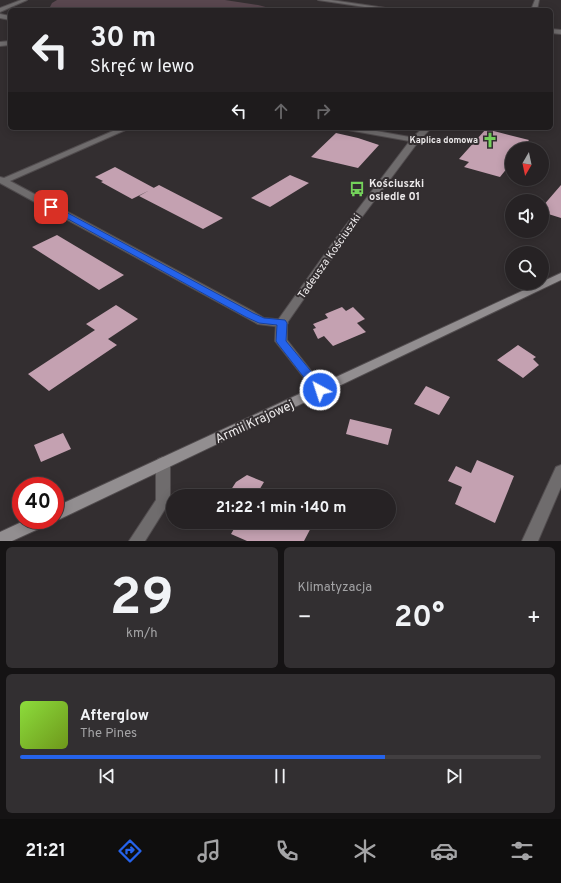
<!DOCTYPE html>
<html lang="pl">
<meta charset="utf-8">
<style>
:root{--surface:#262224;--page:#322f31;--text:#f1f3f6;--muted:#a4a4a6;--line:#423f41;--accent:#2563eb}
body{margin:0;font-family:Overpass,sans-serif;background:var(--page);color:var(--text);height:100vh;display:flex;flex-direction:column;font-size:15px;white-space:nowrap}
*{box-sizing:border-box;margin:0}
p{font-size:13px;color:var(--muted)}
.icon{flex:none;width:22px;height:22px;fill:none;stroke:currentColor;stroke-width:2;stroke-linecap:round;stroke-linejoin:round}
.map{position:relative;height:541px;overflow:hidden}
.side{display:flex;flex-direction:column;gap:6px;padding:6px;background:#151314;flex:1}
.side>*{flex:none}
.top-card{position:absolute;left:8px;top:8px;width:545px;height:122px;border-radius:6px;box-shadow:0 2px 10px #0003,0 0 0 1px var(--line);background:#262224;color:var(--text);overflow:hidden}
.needle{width:26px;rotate:189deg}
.buttons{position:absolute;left:505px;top:142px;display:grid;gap:8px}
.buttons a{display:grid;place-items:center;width:44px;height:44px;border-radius:50%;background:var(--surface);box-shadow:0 2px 10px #0003,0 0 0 1px var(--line);font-size:20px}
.speed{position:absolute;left:12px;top:477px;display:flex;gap:8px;font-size:20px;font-weight:700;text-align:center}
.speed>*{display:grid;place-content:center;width:52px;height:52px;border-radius:50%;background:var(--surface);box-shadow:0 2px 10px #0003,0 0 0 1px var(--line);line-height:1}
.speed .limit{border:6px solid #d22;background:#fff;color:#111}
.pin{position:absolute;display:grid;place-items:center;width:34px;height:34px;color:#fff;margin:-17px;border-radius:8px;box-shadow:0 2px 6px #0006}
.me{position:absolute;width:44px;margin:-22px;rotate:320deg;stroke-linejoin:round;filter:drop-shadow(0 0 3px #0008)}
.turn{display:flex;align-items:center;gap:14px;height:84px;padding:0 16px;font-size:18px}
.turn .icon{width:52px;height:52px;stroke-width:2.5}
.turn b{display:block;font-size:28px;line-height:34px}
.lanes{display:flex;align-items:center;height:38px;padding:0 16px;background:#0003;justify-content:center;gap:20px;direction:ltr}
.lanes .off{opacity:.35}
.big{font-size:30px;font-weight:700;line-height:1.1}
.side .widget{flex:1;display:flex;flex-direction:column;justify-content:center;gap:6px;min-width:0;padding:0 14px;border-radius:6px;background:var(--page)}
.side .dial{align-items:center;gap:0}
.dial b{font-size:52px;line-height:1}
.song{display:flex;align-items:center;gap:12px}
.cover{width:48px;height:48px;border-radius:6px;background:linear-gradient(135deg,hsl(90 70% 55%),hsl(80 70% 35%))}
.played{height:4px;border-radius:2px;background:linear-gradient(90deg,var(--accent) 70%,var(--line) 70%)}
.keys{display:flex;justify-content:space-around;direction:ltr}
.heat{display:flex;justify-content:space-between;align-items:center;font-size:22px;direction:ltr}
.side .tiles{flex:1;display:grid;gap:6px;grid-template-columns:1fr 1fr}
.widget:last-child{grid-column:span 2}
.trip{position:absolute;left:166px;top:489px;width:230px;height:40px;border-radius:20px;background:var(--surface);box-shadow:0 2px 10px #0003,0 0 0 1px var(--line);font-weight:700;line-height:40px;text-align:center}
.dock{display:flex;height:64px;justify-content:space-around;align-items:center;background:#0f0e0e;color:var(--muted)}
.dock .icon{width:28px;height:28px}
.dock .current{color:var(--accent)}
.dock b{font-size:18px;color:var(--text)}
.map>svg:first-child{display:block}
.green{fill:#59474f}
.building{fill:#c4a1b1}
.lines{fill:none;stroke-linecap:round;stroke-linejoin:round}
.service-casing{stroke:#514c4e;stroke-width:2}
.minor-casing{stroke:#514c4e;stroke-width:2}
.tertiary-casing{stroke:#514c4e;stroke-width:2}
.secondary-casing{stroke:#514c4e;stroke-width:2}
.service{fill:#6f6c6d;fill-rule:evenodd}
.minor{fill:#6f6c6d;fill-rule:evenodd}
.tertiary{fill:#6f6c6d;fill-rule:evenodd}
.secondary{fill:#928e90;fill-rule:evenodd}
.route{fill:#2563eb;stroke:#184099}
.labels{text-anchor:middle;stroke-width:4;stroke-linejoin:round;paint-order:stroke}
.far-poi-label{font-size:9px;font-weight:bold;fill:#edeaeb;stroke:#332e30;text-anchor:end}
.poi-label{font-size:11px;font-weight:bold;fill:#edeaeb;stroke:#332e30;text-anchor:start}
.street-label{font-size:11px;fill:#edeaeb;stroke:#332e30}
.near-street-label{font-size:13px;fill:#edeaeb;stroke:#332e30}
</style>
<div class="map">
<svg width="561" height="541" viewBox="0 0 561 541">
<rect width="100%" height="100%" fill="#332e30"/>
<path class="green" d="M 57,0 L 225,0 L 258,5 L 277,10 L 50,10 L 49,9 L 52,3 Z"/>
<path class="building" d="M 486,129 L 529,140 L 522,149 L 512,149 L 512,162 L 500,177 L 464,167 L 469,162 L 459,159 Z
M 336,133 L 358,138 L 379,145 L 358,168 L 311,157 Z
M 115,167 L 154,188 L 132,199 L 101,182 L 103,181 L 95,177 Z
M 290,175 L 309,183 L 270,207 L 251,198 Z
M 159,185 L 223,218 L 203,229 L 139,196 Z
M 561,185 L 561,218 L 542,212 L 542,207 Z
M 57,235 L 124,275 L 99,290 L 32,247 Z
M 116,305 L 138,319 L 108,339 L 117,345 L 49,391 L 28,374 L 95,330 L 86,324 Z
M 342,307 L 346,311 L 353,307 L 365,319 L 357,323 L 366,332 L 333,346 L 324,336 L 318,339 L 313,329 L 316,328 L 313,324 L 328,318 L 325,314 Z
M 518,345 L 536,357 L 533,359 L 539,365 L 523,378 L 497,360 Z
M 426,386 L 450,397 L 439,415 L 414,404 Z
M 350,419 L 392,429 L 388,445 L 346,434 Z
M 63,433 L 71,449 L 41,462 L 34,445 Z
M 477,460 L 514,476 L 495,523 L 455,504 L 462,487 L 448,481 L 456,466 L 471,473 Z
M 247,475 L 264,482 L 258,492 L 269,496 L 227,496 L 236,482 Z
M 238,522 L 314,522 L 304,541 L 247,541 L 231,534 Z"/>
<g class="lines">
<defs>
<path id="service" d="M 0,14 L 10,16 L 10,20 L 0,18 Z
M 10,41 L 10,45 L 0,46 L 0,42 Z
M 120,128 L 130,128 L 10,181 L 254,312 L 264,318 L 286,320 L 288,323 L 286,326 L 282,327 L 258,324 L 0,183 L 0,177 L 4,178 Z
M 344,128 L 360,128 L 415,138 L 419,140 L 415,142 L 348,130 Z"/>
<path id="minor" d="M 21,0 L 27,0 L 0,12 L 0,8 Z
M 318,0 L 331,0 L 399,10 L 385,10 Z
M 551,29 L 561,30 L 561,34 L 551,33 Z
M 163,457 L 168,459 L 170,463 L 170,501 L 145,541 L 129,541 L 156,500 L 156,463 L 158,459 Z
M 561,465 L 561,487 L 538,541 L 522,541 L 556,467 Z"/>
<path id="tertiary" d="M 535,0 L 539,0 L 537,10 L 531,10 Z
M 423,128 L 431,128 L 418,142 L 344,241 L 287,323 L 287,340 L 326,390 L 324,393 L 320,395 L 316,393 L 275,341 L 276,323 L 278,320 L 337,237 L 412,138 Z"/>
<path id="secondary" d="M 561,273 L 561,280 L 60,519 L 55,520 L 54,520 L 55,520 L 55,507 Z
M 26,520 L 49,520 L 47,525 L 12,541 L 0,541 L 0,532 Z"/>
</defs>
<use href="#service" class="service-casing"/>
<use href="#minor" class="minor-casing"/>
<use href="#tertiary" class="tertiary-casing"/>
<use href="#secondary" class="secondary-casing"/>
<use href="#service" class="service"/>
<use href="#minor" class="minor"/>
<use href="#tertiary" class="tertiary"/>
<use href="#secondary" class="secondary"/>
</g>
<path class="route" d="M 51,204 L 253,313 L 264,318 L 285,320 L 287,323 L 286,341 L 324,387 L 326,390 L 324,393 L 320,394 L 316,393 L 278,344 L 276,341 L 277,325 L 259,323 L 246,317 L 48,208 L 48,205 Z"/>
<defs>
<symbol id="church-bare" viewBox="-9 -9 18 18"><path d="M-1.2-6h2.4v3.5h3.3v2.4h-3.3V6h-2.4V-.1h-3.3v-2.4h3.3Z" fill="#74d25b" stroke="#332e30" stroke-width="2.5" paint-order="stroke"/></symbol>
<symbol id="bus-bare" viewBox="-9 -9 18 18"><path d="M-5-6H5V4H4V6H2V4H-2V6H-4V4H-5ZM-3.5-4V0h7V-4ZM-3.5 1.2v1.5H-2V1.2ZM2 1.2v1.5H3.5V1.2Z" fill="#74d25b" stroke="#332e30" stroke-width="2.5" paint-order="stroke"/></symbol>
</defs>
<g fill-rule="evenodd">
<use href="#church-bare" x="479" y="129" width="22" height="22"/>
<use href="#bus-bare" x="346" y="178" width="22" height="22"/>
</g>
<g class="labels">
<g class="far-poi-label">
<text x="478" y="143">Kaplica domowa</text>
</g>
<g class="poi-label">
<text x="369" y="187">Kościuszki<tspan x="369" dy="13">osiedle 01</tspan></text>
</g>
<g class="street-label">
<text transform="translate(329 256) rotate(-55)" y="4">Tadeusza Kościuszki</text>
</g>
<g class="near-street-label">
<text transform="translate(254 421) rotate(-25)" y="5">Armii Krajowej</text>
</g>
</g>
</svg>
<div class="buttons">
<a><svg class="needle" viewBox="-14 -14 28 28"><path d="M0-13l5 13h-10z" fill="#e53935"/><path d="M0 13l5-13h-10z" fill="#a4a4a6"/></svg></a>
<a><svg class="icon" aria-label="sound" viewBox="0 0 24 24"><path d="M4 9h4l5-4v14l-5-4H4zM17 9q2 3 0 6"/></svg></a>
<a><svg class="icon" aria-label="search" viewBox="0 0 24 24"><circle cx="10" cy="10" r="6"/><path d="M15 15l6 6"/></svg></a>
</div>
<div class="speed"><div class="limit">40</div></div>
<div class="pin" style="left:51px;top:207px;background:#d93025"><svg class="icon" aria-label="arrive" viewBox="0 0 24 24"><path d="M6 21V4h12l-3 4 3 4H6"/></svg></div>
<svg class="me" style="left:320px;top:390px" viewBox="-20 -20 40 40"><circle r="17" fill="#2563eb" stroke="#fff" stroke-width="3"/><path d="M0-11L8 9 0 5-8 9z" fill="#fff"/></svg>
<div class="trip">21:22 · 1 min · 140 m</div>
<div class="top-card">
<div class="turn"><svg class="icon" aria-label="left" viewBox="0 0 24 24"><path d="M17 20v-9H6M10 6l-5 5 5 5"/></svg><div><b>30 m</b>Skręć w lewo</div></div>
<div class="lanes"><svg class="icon" aria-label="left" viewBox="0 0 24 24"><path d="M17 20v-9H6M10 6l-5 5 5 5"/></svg><svg class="icon off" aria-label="ahead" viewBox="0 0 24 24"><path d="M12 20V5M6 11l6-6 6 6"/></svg><svg class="icon off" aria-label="right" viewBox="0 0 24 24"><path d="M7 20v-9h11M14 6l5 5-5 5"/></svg></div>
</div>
</div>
<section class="side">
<div class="tiles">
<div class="widget dial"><b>29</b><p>km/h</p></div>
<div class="widget"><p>Klimatyzacja</p>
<div class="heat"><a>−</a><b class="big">20°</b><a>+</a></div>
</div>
<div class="widget">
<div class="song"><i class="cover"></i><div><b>Afterglow</b><p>The Pines</p></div></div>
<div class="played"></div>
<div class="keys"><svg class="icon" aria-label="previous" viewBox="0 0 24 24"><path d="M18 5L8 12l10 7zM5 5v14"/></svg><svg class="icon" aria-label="pause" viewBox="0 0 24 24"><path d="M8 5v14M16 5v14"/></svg><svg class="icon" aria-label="next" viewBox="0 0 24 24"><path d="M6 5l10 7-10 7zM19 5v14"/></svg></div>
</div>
</div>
</section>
<nav class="dock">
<b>21:21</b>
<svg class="icon current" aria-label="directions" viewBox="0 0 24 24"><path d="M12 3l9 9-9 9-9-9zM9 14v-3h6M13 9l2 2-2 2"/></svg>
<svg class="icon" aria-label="music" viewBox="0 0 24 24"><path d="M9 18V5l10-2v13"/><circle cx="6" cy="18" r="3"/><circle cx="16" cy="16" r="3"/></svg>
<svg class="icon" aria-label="phone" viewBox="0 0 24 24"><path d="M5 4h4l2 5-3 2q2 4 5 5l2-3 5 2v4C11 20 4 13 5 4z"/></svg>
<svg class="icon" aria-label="climate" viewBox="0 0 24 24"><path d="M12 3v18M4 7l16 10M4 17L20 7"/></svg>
<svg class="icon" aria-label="car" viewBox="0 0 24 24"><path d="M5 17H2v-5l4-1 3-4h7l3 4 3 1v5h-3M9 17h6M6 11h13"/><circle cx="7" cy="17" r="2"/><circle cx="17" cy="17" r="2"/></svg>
<svg class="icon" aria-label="filters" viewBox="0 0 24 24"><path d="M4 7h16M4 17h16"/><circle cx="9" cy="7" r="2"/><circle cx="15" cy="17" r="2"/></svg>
</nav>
